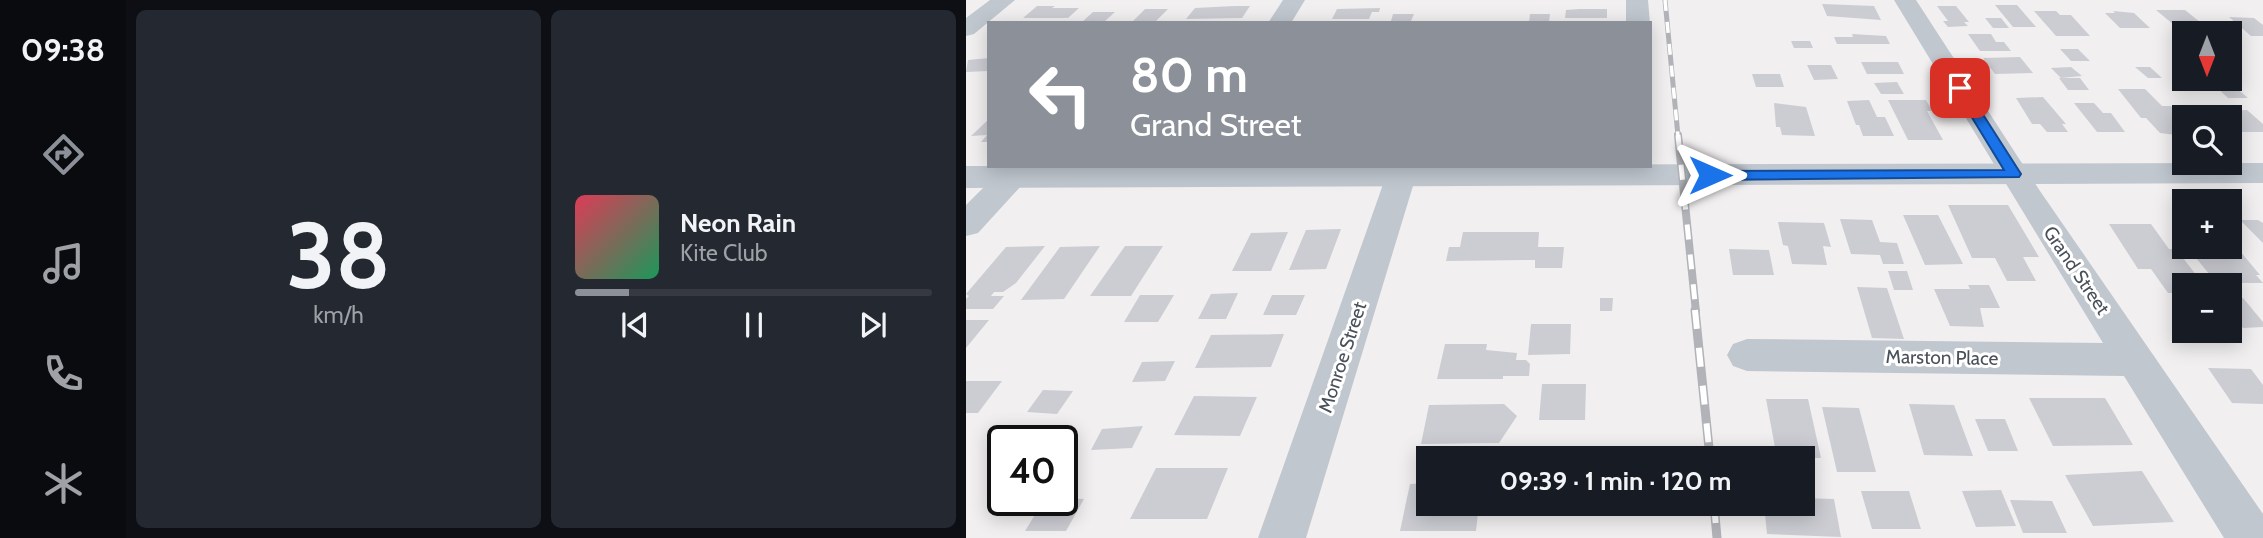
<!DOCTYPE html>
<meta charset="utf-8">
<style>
:root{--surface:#171b24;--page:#242831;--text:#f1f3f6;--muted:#9ea1a6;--line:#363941;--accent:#8c9099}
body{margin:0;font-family:Cabin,sans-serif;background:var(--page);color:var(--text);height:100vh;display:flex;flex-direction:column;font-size:26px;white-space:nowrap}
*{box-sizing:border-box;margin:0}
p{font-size:23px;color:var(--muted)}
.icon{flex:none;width:38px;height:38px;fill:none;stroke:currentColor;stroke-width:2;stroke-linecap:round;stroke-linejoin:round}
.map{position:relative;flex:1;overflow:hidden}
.panel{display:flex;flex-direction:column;gap:10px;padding:10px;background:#0d0f14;width:840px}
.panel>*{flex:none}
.banner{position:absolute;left:21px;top:21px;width:665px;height:147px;border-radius:0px;box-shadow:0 4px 18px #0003;background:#8c9099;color:#fff;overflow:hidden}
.needle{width:46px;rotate:180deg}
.fabs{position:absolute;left:1206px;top:21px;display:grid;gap:14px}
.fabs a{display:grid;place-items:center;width:70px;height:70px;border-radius:0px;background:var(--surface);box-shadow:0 4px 18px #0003;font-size:35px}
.speed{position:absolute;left:21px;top:425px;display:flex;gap:14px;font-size:35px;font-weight:700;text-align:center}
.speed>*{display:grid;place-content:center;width:91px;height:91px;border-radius:50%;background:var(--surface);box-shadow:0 4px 18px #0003;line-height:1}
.speed .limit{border:4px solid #111;border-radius:10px;background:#fff;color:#111}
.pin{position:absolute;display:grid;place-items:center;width:60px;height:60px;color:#fff;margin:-30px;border-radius:14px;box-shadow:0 4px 10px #0006}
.me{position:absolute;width:77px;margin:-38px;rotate:90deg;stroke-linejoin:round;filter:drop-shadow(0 0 5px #0008)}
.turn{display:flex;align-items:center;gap:24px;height:147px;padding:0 28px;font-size:32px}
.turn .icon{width:91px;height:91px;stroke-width:2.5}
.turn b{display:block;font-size:49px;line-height:60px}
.panel .widget{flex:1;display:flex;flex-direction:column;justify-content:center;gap:10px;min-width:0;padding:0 24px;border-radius:10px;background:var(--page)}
.panel .dial{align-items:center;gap:0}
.dial b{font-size:91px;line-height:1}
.song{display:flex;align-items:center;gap:21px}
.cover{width:84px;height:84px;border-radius:10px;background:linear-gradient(135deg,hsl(350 70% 55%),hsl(150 70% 35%))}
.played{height:7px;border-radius:4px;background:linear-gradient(90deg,var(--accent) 15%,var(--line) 15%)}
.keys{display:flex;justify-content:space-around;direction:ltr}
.panel .tiles{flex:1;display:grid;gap:10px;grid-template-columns:repeat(2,1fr)}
.trip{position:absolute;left:450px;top:446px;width:399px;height:70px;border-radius:0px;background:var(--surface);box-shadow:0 4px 18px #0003;font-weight:800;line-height:70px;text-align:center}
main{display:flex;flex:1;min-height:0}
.tab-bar{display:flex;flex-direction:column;width:126px;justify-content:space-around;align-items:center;background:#090b0e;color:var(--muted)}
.tab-bar .icon{width:49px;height:49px}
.tab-bar .selected{color:var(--accent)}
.tab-bar b{font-size:32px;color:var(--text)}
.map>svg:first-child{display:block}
.building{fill:#cccdd3}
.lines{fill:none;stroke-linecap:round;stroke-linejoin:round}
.minor{fill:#c1c7cf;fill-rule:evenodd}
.tertiary{fill:#c1c7cf;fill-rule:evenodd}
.rail-far2-casing{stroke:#b2b3b8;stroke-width:5}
.rail-far1-casing{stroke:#b2b3b8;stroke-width:8}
.rail-casing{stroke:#b2b3b8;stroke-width:9}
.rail-far2{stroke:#fff;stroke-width:3.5;stroke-dasharray:11;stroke-linecap:butt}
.rail-far1{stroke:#fff;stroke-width:5;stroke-dasharray:15;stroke-linecap:butt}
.rail{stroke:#fff;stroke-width:6;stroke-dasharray:19;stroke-linecap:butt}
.route{fill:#1a73e8;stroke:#114b97;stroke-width:2}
.labels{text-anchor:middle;stroke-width:6;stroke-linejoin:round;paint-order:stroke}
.street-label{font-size:19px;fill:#49505a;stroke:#fff}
</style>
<main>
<nav class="tab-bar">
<b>09:38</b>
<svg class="icon selected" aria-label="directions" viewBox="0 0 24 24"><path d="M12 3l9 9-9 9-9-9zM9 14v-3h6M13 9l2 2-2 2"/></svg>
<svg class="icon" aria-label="music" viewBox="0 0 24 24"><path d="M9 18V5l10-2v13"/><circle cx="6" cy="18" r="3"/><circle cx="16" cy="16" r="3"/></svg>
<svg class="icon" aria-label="phone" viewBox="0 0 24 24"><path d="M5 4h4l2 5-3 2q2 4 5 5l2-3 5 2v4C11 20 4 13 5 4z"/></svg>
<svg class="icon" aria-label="climate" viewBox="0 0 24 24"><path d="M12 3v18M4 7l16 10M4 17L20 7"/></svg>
</nav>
<section class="panel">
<div class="tiles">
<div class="widget dial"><b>38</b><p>km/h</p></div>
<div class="widget">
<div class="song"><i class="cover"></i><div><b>Neon Rain</b><p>Kite Club</p></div></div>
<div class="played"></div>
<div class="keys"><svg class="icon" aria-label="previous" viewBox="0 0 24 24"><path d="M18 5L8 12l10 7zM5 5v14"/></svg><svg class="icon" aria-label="pause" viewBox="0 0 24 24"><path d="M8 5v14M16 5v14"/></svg><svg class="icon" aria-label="next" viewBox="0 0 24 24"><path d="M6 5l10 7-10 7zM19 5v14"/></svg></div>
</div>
</div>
</section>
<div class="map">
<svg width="1297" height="538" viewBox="0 0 1297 538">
<rect width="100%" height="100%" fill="#f1efef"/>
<path class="building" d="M 856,4 L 908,6 L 915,20 L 861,16 Z
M 1029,5 L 1051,5 L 1070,27 L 1047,27 Z
M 71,6 L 89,6 L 86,8 L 113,8 L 102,18 L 57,18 Z
M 269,6 L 284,6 L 276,18 L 220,19 L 229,8 Z
M 971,6 L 990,6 L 1003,22 L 998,22 L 1002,26 L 982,27 L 977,21 L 982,21 Z
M 414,8 L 413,12 L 406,12 L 403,19 L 366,19 L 371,9 Z
M 179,9 L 202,9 L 189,22 L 166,22 Z
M 613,9 L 641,9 L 641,18 L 599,18 L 600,10 Z
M 1190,10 L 1219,10 L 1244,30 L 1214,30 Z
M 1068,11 L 1090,11 L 1094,15 L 1105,15 L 1124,36 L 1090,36 Z
M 1147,11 L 1168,13 L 1184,28 L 1154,28 L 1139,13 L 1149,13 Z
M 127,12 L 149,12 L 138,22 L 116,22 Z
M 427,14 L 448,14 L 445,21 L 425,21 Z
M 564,14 L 584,14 L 583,22 L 563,22 Z
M 1263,17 L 1288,18 L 1297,25 L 1297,36 L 1285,36 Z
M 1019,18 L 1035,18 L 1043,28 L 1027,28 Z
M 886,34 L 920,36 L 924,44 L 871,44 L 868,37 L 887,37 Z
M 1002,34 L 1025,34 L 1030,42 L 1038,42 L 1045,51 L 1014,51 Z
M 825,41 L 844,41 L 847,48 L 828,48 Z
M 1094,49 L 1112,49 L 1124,61 L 1105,61 Z
M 1054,57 L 1067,73 L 1029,74 L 1017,58 Z
M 23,58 L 22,71 L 0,72 L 2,60 Z
M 895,62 L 932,62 L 938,74 L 901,74 Z
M 841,65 L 865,65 L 872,79 L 848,80 Z
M 1105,67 L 1116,76 L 1095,78 L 1085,68 Z
M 1169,67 L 1184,67 L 1196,78 L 1182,78 Z
M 786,74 L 814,74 L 818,87 L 790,87 Z
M 1093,78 L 1114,78 L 1123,90 L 1102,90 Z
M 931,82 L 938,94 L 915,94 L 908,83 Z
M 1248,85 L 1267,85 L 1282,98 L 1262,98 Z
M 1152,89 L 1179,89 L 1196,106 L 1205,106 L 1217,118 L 1212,118 L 1218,125 L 1218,136 L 1194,133 L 1180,118 L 1175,118 Z
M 1077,97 L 1100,124 L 1096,124 L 1102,132 L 1081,132 L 1074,124 L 1066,124 L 1050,98 Z
M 903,100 L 911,117 L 919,117 L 928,136 L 897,136 L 893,125 L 890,125 L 881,101 Z
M 922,100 L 960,100 L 966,111 L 961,111 L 977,140 L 942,140 Z
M 808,103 L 840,107 L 849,136 L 816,135 L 814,127 L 810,127 Z
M 1108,103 L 1128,103 L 1137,113 L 1145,113 L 1159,132 L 1131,132 Z
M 1281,110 L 1297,124 L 1297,132 L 1276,132 L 1254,111 Z
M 23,119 L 23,142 L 15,142 L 21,135 L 5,136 Z
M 982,205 L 1042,205 L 1073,257 L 1057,257 L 1070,281 L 1041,281 L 1029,258 L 1006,258 Z
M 937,215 L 972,215 L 997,264 L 959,265 Z
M 874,219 L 906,220 L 914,242 L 931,243 L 938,264 L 917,264 L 914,255 L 885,254 Z
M 1274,220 L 1292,220 L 1297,223 L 1297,243 Z
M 812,222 L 858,223 L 865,247 L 857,246 L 861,265 L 826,264 L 822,246 L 817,245 Z
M 1143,224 L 1185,224 L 1203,249 L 1210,249 L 1238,285 L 1218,285 L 1218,293 L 1202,293 L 1185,269 L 1172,269 Z
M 375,229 L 360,269 L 323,270 L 340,230 Z
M 322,232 L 305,271 L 266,271 L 285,233 Z
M 497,232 L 573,232 L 572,247 L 598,247 L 596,268 L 569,268 L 569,260 L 480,261 L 483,247 L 494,247 Z
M 1264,239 L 1294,275 L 1290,275 L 1297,283 L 1275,283 L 1269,275 L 1244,275 L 1221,247 L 1264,247 Z
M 79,246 L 50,283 L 37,292 L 28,292 L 25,296 L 38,296 L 27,309 L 0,309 L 0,299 L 3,296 L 0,294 L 40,247 Z
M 134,246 L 98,299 L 55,300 L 94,247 Z
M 159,246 L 197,246 L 165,296 L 124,296 Z
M 763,249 L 803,250 L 808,275 L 767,275 Z
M 922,271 L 941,271 L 947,290 L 928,290 Z
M 1002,285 L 1023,285 L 1034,308 L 1014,308 L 1018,327 L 984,326 L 968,289 L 1004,289 Z
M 891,287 L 921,288 L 938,339 L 906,338 Z
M 272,293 L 260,319 L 232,319 L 245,294 Z
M 174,295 L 208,295 L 192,322 L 158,322 Z
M 306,295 L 339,295 L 330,315 L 297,315 Z
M 634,298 L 647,298 L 646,311 L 634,311 Z
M 1264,298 L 1277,298 L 1297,322 L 1297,327 L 1277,328 L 1264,311 Z
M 0,320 L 23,320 L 0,348 Z
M 565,324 L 605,324 L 604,354 L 562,355 Z
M 318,334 L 305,367 L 229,368 L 245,335 Z
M 479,344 L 521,344 L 520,350 L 551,353 L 550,360 L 560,360 L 564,364 L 563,376 L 537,376 L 537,379 L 471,379 Z
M 209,361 L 199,381 L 166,382 L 176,362 Z
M 1242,368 L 1285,369 L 1297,385 L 1297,404 L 1266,403 Z
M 0,381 L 36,381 L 12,413 L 0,413 Z
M 576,384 L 620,384 L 619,420 L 573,420 Z
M 77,390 L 107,391 L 91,414 L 61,412 Z
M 228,396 L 291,397 L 274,436 L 208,435 Z
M 1063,398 L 1139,398 L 1167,445 L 1087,446 Z
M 800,399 L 842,399 L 855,458 L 811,458 Z
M 538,404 L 551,416 L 533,443 L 455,444 L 463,405 Z
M 943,404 L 988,405 L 1007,456 L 958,455 Z
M 856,407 L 893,408 L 910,472 L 871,472 Z
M 1009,419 L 1039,419 L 1052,451 L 1022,451 Z
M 177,426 L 166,448 L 125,450 L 136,429 Z
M 622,455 L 664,455 L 664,458 L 622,458 Z
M 190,468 L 262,468 L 241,519 L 164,519 Z
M 1176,471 L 1208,522 L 1127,526 L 1099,475 Z
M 462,483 L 462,504 L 513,504 L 510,531 L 434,531 L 444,484 Z
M 1035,490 L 1050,526 L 1010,527 L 996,491 Z
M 895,491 L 943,491 L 955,529 L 906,529 Z
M 96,498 L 118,499 L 100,531 L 59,531 L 78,500 L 96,500 Z
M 836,498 L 868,499 L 875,537 L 801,534 L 798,504 L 836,504 Z
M 1044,500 L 1086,501 L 1101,533 L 1057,533 Z"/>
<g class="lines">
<path class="minor" d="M 24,0 L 49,0 L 8,34 L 0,36 L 0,18 Z
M 317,0 L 339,0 L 325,23 L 302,23 Z
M 660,0 L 682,0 L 684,23 L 660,23 Z
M 928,0 L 950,0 L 1074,191 L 1297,514 L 1297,538 L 1258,538 L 1158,376 L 781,371 L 767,366 L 761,355 L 767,344 L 781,339 L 1137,343 Z
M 435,166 L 446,169 L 450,176 L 340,538 L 292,538 L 420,176 L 424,169 Z
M 45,168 L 56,171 L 60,178 L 56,185 L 12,233 L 0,236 L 0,205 L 34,171 Z"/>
<path class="tertiary" d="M 1264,163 L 1297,163 L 1297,183 L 0,188 L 0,166 Z"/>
<defs>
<path id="rail-far2" d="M 699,0 L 712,136"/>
<path id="rail-far1" d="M 712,135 L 730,312"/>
<path id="rail" d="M 729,310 L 744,458
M 748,504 L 751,538"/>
</defs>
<use href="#rail-far2" class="rail-far2-casing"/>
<use href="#rail-far1" class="rail-far1-casing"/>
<use href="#rail" class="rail-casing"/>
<use href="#rail-far2" class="rail-far2"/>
<use href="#rail-far1" class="rail-far1"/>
<use href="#rail" class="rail"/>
</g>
<path class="route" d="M 994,84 L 1000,88 L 1055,174 L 1053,177 L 744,180 L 737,175 L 744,171 L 1038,170 L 988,88 Z"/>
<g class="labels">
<g class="street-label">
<text transform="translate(1111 270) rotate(56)" y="7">Grand Street</text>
<text transform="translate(376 357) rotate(-72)" y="7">Monroe Street</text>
<text transform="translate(976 357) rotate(1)" y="7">Marston Place</text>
</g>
</g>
</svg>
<div class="fabs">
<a><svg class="needle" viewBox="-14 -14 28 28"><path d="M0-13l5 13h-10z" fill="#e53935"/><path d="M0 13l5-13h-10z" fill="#9ea1a6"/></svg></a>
<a><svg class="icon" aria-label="search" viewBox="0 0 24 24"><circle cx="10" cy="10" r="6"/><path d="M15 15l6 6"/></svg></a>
<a>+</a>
<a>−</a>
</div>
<div class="speed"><div class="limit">40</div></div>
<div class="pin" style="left:994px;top:88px;background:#d93025"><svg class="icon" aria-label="arrive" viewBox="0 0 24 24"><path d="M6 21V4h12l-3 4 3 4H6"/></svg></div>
<svg class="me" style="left:744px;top:175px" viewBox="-20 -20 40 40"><path d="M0-17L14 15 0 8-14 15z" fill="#1a73e8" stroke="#fff" stroke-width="4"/></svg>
<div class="trip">09:39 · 1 min · 120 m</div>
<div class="banner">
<div class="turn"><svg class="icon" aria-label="left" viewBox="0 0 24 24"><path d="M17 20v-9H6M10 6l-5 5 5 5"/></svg><div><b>80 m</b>Grand Street</div></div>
</div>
</div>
</main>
